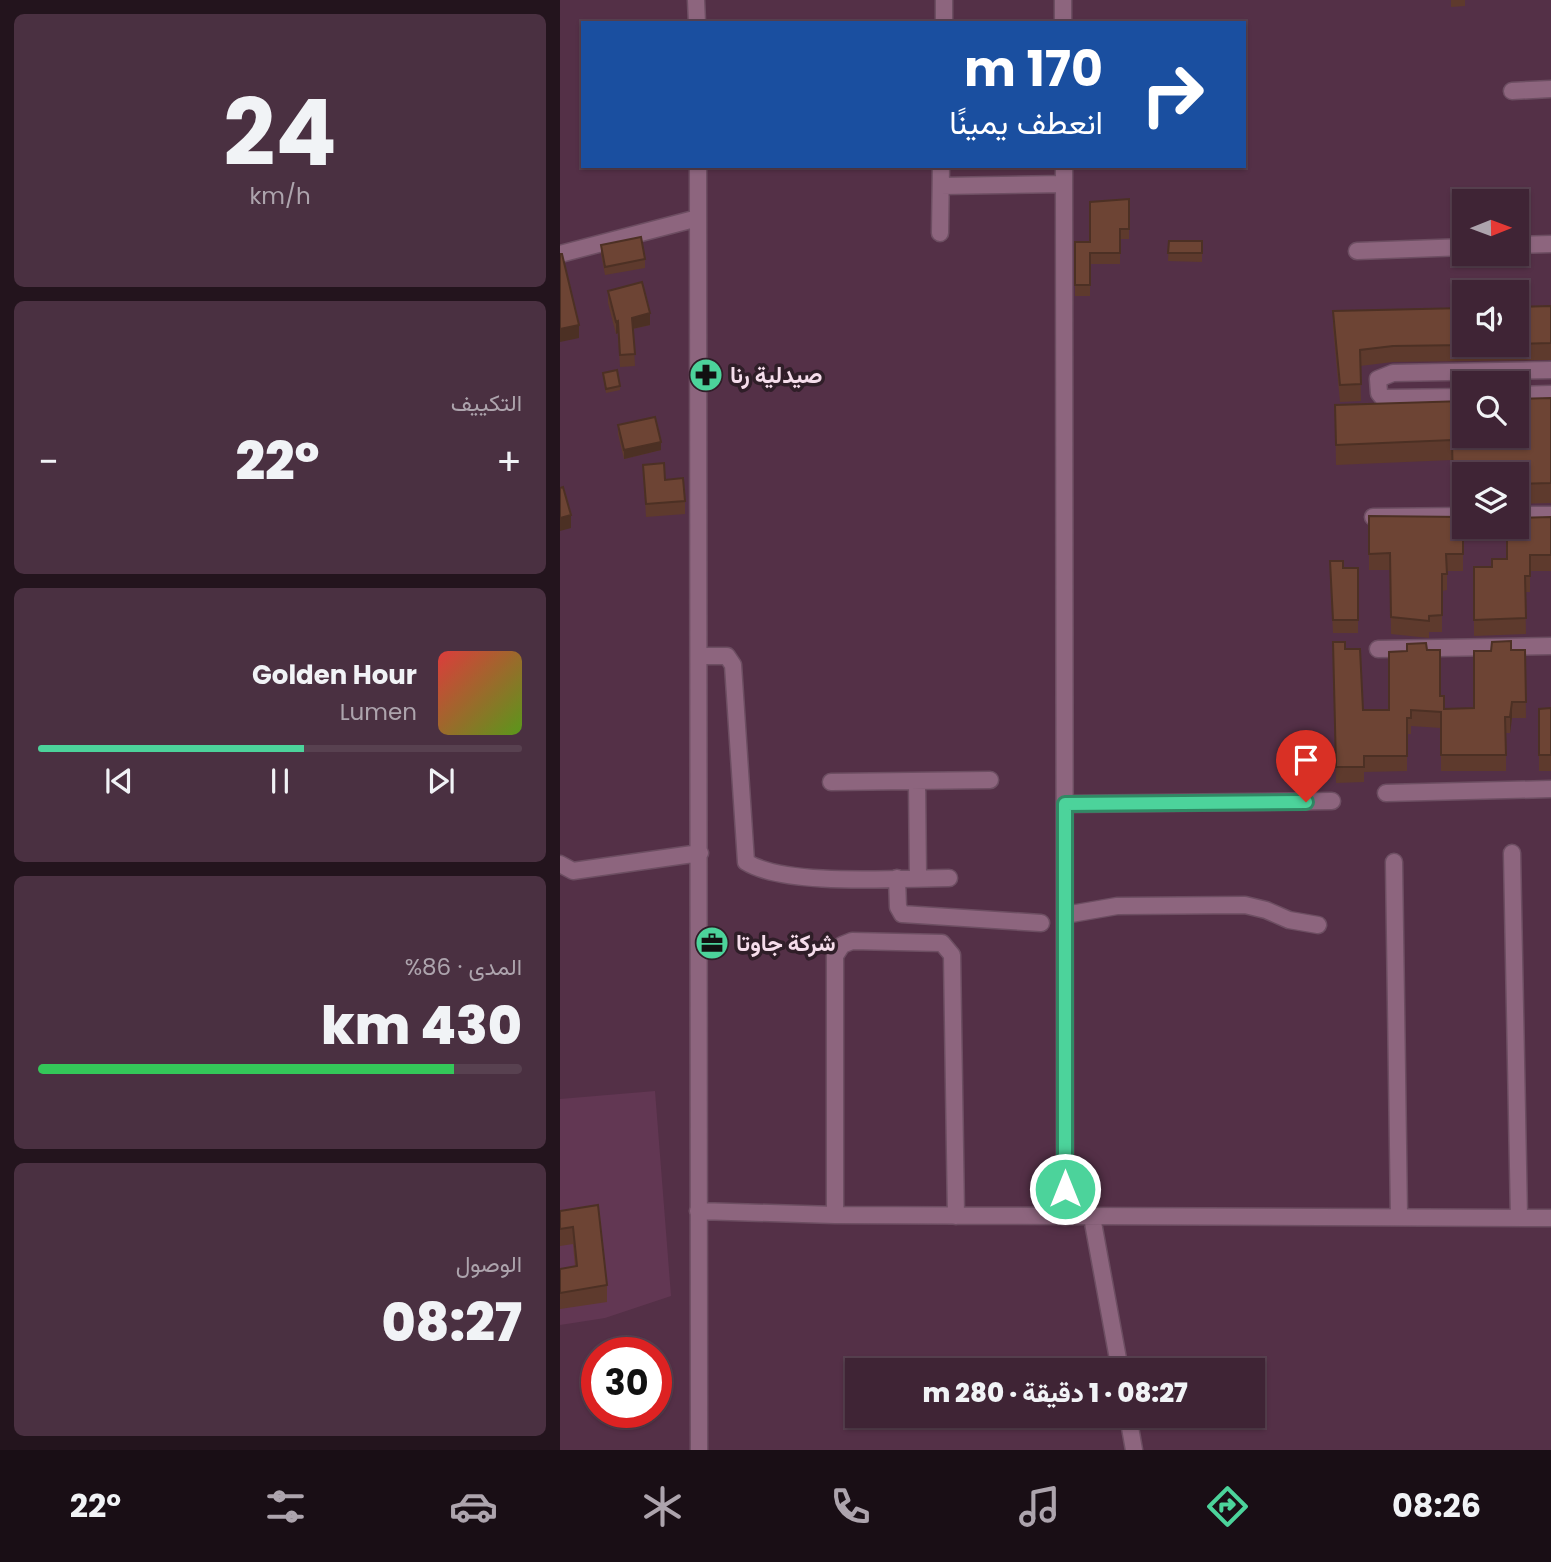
<!DOCTYPE html>
<html lang="ar">
<meta charset="utf-8">
<style>
:root{--surface:#3f2435;--page:#4a3041;--text:#f1f3f6;--muted:#ada4ad;--line:#584150;--accent:#4cd39b}
body{margin:0;font-family:Poppins,Vazirmatn,sans-serif;background:var(--page);color:var(--text);direction:rtl;height:100vh;display:flex;flex-direction:column;font-size:26px;white-space:nowrap}
*{box-sizing:border-box;margin:0}
p{font-size:23px;color:var(--muted)}
.icon{flex:none;width:38px;height:38px;fill:none;stroke:currentColor;stroke-width:2;stroke-linecap:round;stroke-linejoin:round}
.map{position:relative;flex:1;overflow:hidden;direction:ltr}
.sheet{display:flex;flex-direction:column;gap:14px;padding:14px;background:#23141d;width:560px}
.sheet>*{flex:none}
.guide{position:absolute;left:21px;top:21px;width:665px;height:147px;border-radius:0px;box-shadow:0 2px 5px #0004,0 0 0 2px var(--line);direction:rtl;background:#1a4fa0;color:#fff;overflow:hidden}
.needle{width:46px;rotate:89deg}
.tools{position:absolute;left:892px;top:189px;display:grid;gap:14px}
.tools a{display:grid;place-items:center;width:77px;height:77px;border-radius:0px;background:var(--surface);box-shadow:0 2px 5px #0004,0 0 0 2px var(--line);font-size:35px}
.speed{position:absolute;left:21px;top:1337px;display:flex;gap:14px;font-size:35px;font-weight:700;text-align:center}
.speed>*{display:grid;place-content:center;width:91px;height:91px;border-radius:50%;background:var(--surface);box-shadow:0 2px 5px #0004,0 0 0 2px var(--line);line-height:1}
.speed .limit{border:10px solid #d22;background:#fff;color:#111}
.pin{position:absolute;display:grid;place-items:center;width:60px;height:60px;color:#fff;margin:-72px -30px;border-radius:50% 50% 50% 0;rotate:-45deg;box-shadow:0 0 7px #0007}
.pin .icon{rotate:45deg}
.me{position:absolute;width:77px;margin:-38px;rotate:0deg;stroke-linejoin:round;filter:drop-shadow(0 0 5px #0008)}
.turn{display:flex;align-items:center;gap:24px;height:147px;padding:0 28px;font-size:32px}
.turn .icon{width:91px;height:91px;stroke-width:2.5}
.turn b{display:block;font-size:49px;line-height:60px}
.big{font-size:52px;font-weight:800;line-height:1.1}
.sheet .tile{flex:1;display:flex;flex-direction:column;justify-content:center;gap:10px;min-width:0;padding:0 24px;border-radius:10px;background:var(--page)}
.sheet .dial{align-items:center;gap:0}
.dial b{font-size:91px;line-height:1}
.song{display:flex;align-items:center;gap:21px}
.cover{width:84px;height:84px;border-radius:10px;background:linear-gradient(135deg,hsl(0 70% 55%),hsl(90 70% 35%))}
.played{height:7px;border-radius:4px;background:linear-gradient(90deg,var(--accent) 55%,var(--line) 55%)}
.keys{display:flex;justify-content:space-around;direction:ltr}
.heat{display:flex;justify-content:space-between;align-items:center;font-size:38px;direction:ltr}
.charge{height:10px;border-radius:5px;background:linear-gradient(90deg,#34c759 86%,var(--line) 0)}
.trip{position:absolute;left:285px;top:1358px;width:420px;height:70px;border-radius:0px;background:var(--surface);box-shadow:0 2px 5px #0004,0 0 0 2px var(--line);font-weight:800;line-height:70px;text-align:center;direction:rtl}
.tab-bar{display:flex;height:112px;justify-content:space-around;align-items:center;background:#190e15;color:var(--muted)}
.tab-bar .icon{width:49px;height:49px}
.tab-bar .current{color:var(--accent)}
.tab-bar b{font-size:32px;color:var(--text)}
main{display:flex;flex:1;min-height:0}
.map>svg:first-child{display:block}
.built{fill:#623753}
.lines{fill:none;stroke-linecap:round;stroke-linejoin:round}
.minor-casing{stroke:#6d4e62;stroke-width:19}
.minor{stroke:#8d657e;stroke-width:16}
.wall{fill:#5e3a2d}
.shaded-wall{fill:#4c3024}
.building{fill:#6d4434;stroke:#4c3024;stroke-width:2}
.route-casing{stroke:#318965;stroke-width:18}
.route{stroke:#4cd39b;stroke-width:12}
.labels{text-anchor:middle;stroke-width:7;stroke-linejoin:round;paint-order:stroke}
.poi-label{font-size:23px;font-weight:bold;fill:#f5ddeb;stroke:#2f1e28;text-anchor:start}
</style>
<main>
<div class="map">
<svg width="991" height="1450" viewBox="0 0 991 1450">
<rect width="100%" height="100%" fill="#543047"/>
<path class="built" d="M 95,1091 L 111,1296 L 45,1318 L 0,1325 L 0,1099 Z"/>
<g class="lines">
<defs>
<path id="minor" d="M 136,0 L 137,23
M 503,0 L 503,23
M 384,23 L 384,0
M 952,91 L 991,89
M 138,166 L 139,1450
M 504,166 L 505,1217
M 381,186 L 504,184
M 380,233 L 381,166
M 957,245 L 991,244
M 797,251 L 905,247
M 0,254 L 138,218
M 957,395 L 991,394
M 905,397 L 823,398 L 819,393 L 818,379 L 833,373 L 991,370
M 957,515 L 991,515
M 813,517 L 905,516
M 818,649 L 991,646
M 139,656 L 167,656 L 173,665 L 186,862 C 226,887 340,878 389,878
M 271,782 L 430,780
M 357,782 L 358,878
M 826,793 L 991,789
M 505,804 L 772,801
M 952,853 L 959,1218
M 834,862 L 839,1216
M 0,864 L 13,871 L 140,853
M 337,878 L 338,907 L 342,914 L 481,923
M 505,915 L 557,906 L 685,905 L 706,910 L 729,920 L 758,925
M 138,1211 L 275,1215 L 991,1218
M 275,1215 L 275,956 L 282,945 L 292,941 L 382,943 L 392,955 L 396,1216
M 532,1217 L 560,1370
M 568,1416 L 574,1450"/>
</defs>
<use href="#minor" class="minor-casing"/>
<use href="#minor" class="minor"/>
</g>
<path class="wall" d="M 891,0 L 905,0 L 905,6 L 891,7 Z
M 569,199 L 569,239 L 560,239 L 560,264 L 530,264 L 530,296 L 515,296 L 515,242 L 530,242 Z
M 609,241 L 642,241 L 642,262 L 608,261 Z
M 41,245 L 85,259 L 85,268 L 45,275 L 41,254 Z
M 48,291 L 90,325 L 73,329 L 75,366 L 60,367 L 58,333 L 56,334 L 48,303 Z
M 991,306 L 991,360 L 833,362 L 800,366 L 801,401 L 780,402 L 773,327 L 773,311 L 905,345 L 957,345 L 957,307 Z
M 43,373 L 60,386 L 60,390 L 46,393 Z
M 991,398 L 991,503 L 957,504 L 957,474 L 905,474 L 905,505 L 893,506 L 892,460 L 776,465 L 775,405 Z
M 58,425 L 101,450 L 64,459 L 58,434 Z
M 83,465 L 105,480 L 125,501 L 125,514 L 86,517 Z
M 809,516 L 903,517 L 903,571 L 887,571 L 887,590 L 882,591 L 882,632 L 869,632 L 869,638 L 831,634 L 830,570 L 809,570 Z
M 991,517 L 991,571 L 970,571 L 970,592 L 965,592 L 966,634 L 914,636 L 914,567 L 932,567 L 947,559 Z
M 783,568 L 798,568 L 798,633 L 773,633 L 770,574 Z
M 785,649 L 803,710 L 829,710 L 867,650 L 884,709 L 914,708 L 931,651 L 965,650 L 966,718 L 952,718 L 950,733 L 946,733 L 946,771 L 881,771 L 881,728 L 851,726 L 851,734 L 847,734 L 847,771 L 804,772 L 804,782 L 776,783 L 773,658 Z
M 991,708 L 991,771 L 979,771 L 979,709 Z
M 38,1205 L 47,1285 L 47,1302 L 0,1309 L 0,1269 L 15,1266 L 13,1244 L 0,1246 L 0,1211 Z"/>
<path class="shaded-wall" d="M 90,313 L 90,325 L 72,329 L 72,318 Z
M 58,321 L 58,333 L 56,334 L 56,322 Z
M 19,325 L 19,338 L 0,342 L 0,329 Z
M 101,442 L 101,450 L 64,459 L 64,450 Z
M 11,515 L 11,528 L 0,531 L 0,518 Z
M 952,702 L 952,718 L 950,733 L 950,717 Z"/>
<path class="building" d="M 569,199 L 569,229 L 560,229 L 560,253 L 530,253 L 530,285 L 515,285 L 515,242 L 530,242 L 530,202 Z
M 81,237 L 85,259 L 45,267 L 41,245 Z
M 609,241 L 642,241 L 642,253 L 608,253 Z
M 0,254 L 2,254 L 19,325 L 0,329 Z
M 82,282 L 90,313 L 72,318 L 75,354 L 60,355 L 58,321 L 56,322 L 48,291 Z
M 991,306 L 991,343 L 957,344 L 957,307 Z
M 905,308 L 905,345 L 833,346 L 800,350 L 801,384 L 780,385 L 773,311 Z
M 57,370 L 60,386 L 46,389 L 43,373 Z
M 991,398 L 991,483 L 957,484 L 957,474 L 905,474 L 905,485 L 893,486 L 892,440 L 776,445 L 775,405 L 905,401 L 905,436 L 957,436 L 957,399 Z
M 95,417 L 101,442 L 64,450 L 58,425 Z
M 104,463 L 105,480 L 123,478 L 125,501 L 86,504 L 83,465 Z
M 3,487 L 11,515 L 0,518 L 0,488 Z
M 809,516 L 903,517 L 903,554 L 886,554 L 887,574 L 882,574 L 882,615 L 869,616 L 869,621 L 831,617 L 830,553 L 809,554 Z
M 991,517 L 991,555 L 970,555 L 970,576 L 965,576 L 966,618 L 914,620 L 914,567 L 932,567 L 932,559 L 947,559 L 947,527 L 957,527 L 957,518 Z
M 770,561 L 783,561 L 783,568 L 798,568 L 798,620 L 773,620 Z
M 951,641 L 951,650 L 965,650 L 966,702 L 952,702 L 950,717 L 945,717 L 946,755 L 881,755 L 881,712 L 851,710 L 851,718 L 847,718 L 847,756 L 804,756 L 804,767 L 776,767 L 773,642 L 785,642 L 785,649 L 800,649 L 803,710 L 829,710 L 829,652 L 847,651 L 847,644 L 866,643 L 867,650 L 880,650 L 880,696 L 884,696 L 884,709 L 914,708 L 914,651 L 931,651 L 932,642 Z
M 991,708 L 991,755 L 979,755 L 979,709 Z
M 38,1205 L 47,1285 L 0,1293 L 0,1269 L 17,1266 L 13,1227 L 0,1229 L 0,1211 Z"/>
<g class="lines">
<defs>
<path id="route" d="M 505,1189 L 505,804 L 746,802"/>
</defs>
<use href="#route" class="route-casing"/>
<use href="#route" class="route"/>
</g>
<defs>
<symbol id="pharmacy-disc" viewBox="-11 -11 22 22"><circle r="9.5" fill="#4cd39b" stroke="#2f1e28"/><path d="M-2-6h4v4h4v4h-4v4h-4v-4h-4v-4h4Z" fill="#111"/></symbol>
<symbol id="office-disc" viewBox="-11 -11 22 22"><circle r="9.5" fill="#4cd39b" stroke="#2f1e28"/><path d="M-6-3h4V-5.5h4V-3h4V5H-6ZM-1-4.5V-3h2v-1.5ZM-6 0V1H6V0Z" fill="#111"/></symbol>
</defs>
<g fill-rule="evenodd">
<use href="#pharmacy-disc" x="127" y="356" width="38" height="38"/>
<use href="#office-disc" x="133" y="924" width="38" height="38"/>
</g>
<g class="labels">
<g class="poi-label">
<text x="170" y="383">صيدلية رنا</text>
<text x="176" y="951">شركة جاوتا</text>
</g>
</g>
</svg>
<div class="tools">
<a><svg class="needle" viewBox="-14 -14 28 28"><path d="M0-13l5 13h-10z" fill="#e53935"/><path d="M0 13l5-13h-10z" fill="#ada4ad"/></svg></a>
<a><svg class="icon" aria-label="sound" viewBox="0 0 24 24"><path d="M4 9h4l5-4v14l-5-4H4zM17 9q2 3 0 6"/></svg></a>
<a><svg class="icon" aria-label="search" viewBox="0 0 24 24"><circle cx="10" cy="10" r="6"/><path d="M15 15l6 6"/></svg></a>
<a><svg class="icon" aria-label="layers" viewBox="0 0 24 24"><path d="M12 4l9 5-9 5-9-5zM3 14l9 5 9-5"/></svg></a>
</div>
<div class="speed"><div class="limit">30</div></div>
<div class="pin" style="left:746px;top:802px;background:#d93025"><svg class="icon" aria-label="arrive" viewBox="0 0 24 24"><path d="M6 21V4h12l-3 4 3 4H6"/></svg></div>
<svg class="me" style="left:505px;top:1189px" viewBox="-20 -20 40 40"><circle r="17" fill="#4cd39b" stroke="#fff" stroke-width="3"/><path d="M0-11L8 9 0 5-8 9z" fill="#fff"/></svg>
<div class="trip">08:27 · 1 دقيقة · 280 m</div>
<div class="guide">
<div class="turn"><svg class="icon" aria-label="right" viewBox="0 0 24 24"><path d="M7 20v-9h11M14 6l5 5-5 5"/></svg><div><b>170 m</b>انعطف يمينًا</div></div>
</div>
</div>
<section class="sheet">
<div class="tile dial"><b>24</b><p>km/h</p></div>
<div class="tile"><p>التكييف</p>
<div class="heat"><a>−</a><b class="big">22°</b><a>+</a></div>
</div>
<div class="tile">
<div class="song"><i class="cover"></i><div><b>Golden Hour</b><p>Lumen</p></div></div>
<div class="played"></div>
<div class="keys"><svg class="icon" aria-label="previous" viewBox="0 0 24 24"><path d="M18 5L8 12l10 7zM5 5v14"/></svg><svg class="icon" aria-label="pause" viewBox="0 0 24 24"><path d="M8 5v14M16 5v14"/></svg><svg class="icon" aria-label="next" viewBox="0 0 24 24"><path d="M6 5l10 7-10 7zM19 5v14"/></svg></div>
</div>
<div class="tile"><p>المدى · 86%</p><b class="big">430 km</b><div class="charge"></div></div>
<div class="tile"><p>الوصول</p><b class="big">08:27</b></div>
</section>
</main>
<nav class="tab-bar">
<b>08:26</b>
<svg class="icon current" aria-label="directions" viewBox="0 0 24 24"><path d="M12 3l9 9-9 9-9-9zM9 14v-3h6M13 9l2 2-2 2"/></svg>
<svg class="icon" aria-label="music" viewBox="0 0 24 24"><path d="M9 18V5l10-2v13"/><circle cx="6" cy="18" r="3"/><circle cx="16" cy="16" r="3"/></svg>
<svg class="icon" aria-label="phone" viewBox="0 0 24 24"><path d="M5 4h4l2 5-3 2q2 4 5 5l2-3 5 2v4C11 20 4 13 5 4z"/></svg>
<svg class="icon" aria-label="climate" viewBox="0 0 24 24"><path d="M12 3v18M4 7l16 10M4 17L20 7"/></svg>
<svg class="icon" aria-label="car" viewBox="0 0 24 24"><path d="M5 17H2v-5l4-1 3-4h7l3 4 3 1v5h-3M9 17h6M6 11h13"/><circle cx="7" cy="17" r="2"/><circle cx="17" cy="17" r="2"/></svg>
<svg class="icon" aria-label="filters" viewBox="0 0 24 24"><path d="M4 7h16M4 17h16"/><circle cx="9" cy="7" r="2"/><circle cx="15" cy="17" r="2"/></svg>
<b>22°</b>
</nav>
